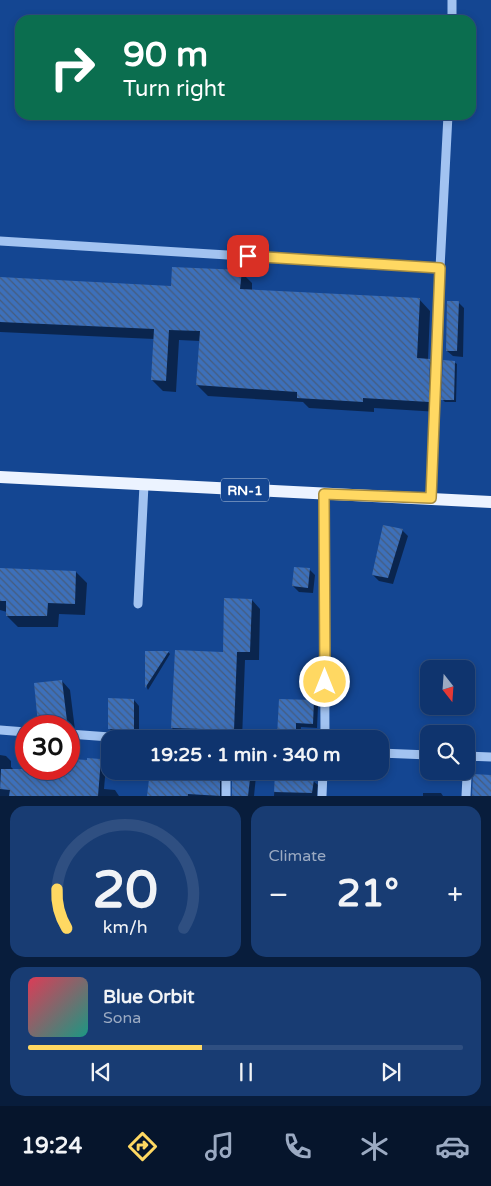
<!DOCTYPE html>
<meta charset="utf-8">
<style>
:root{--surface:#0f346e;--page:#183c73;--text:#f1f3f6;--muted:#9baac2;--line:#2f4f81;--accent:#ffd862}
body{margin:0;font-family:"Varela Round",sans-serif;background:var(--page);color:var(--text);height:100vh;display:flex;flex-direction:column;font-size:19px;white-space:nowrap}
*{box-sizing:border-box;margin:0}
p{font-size:16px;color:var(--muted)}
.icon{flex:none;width:28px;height:28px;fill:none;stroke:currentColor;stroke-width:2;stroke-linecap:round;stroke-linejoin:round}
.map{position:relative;height:796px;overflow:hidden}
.sheet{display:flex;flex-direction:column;gap:10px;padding:10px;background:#081d3c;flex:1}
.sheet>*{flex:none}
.hud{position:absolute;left:15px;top:15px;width:461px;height:105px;border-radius:15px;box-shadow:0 2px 8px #0003,0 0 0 1px var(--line);background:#0b6e4f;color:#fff;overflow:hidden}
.needle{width:32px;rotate:163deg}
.fabs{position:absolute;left:420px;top:660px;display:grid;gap:10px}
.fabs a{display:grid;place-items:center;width:55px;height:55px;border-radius:10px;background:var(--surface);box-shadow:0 2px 8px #0003,0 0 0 1px var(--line);font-size:25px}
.speed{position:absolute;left:15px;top:715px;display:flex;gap:10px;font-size:25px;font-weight:700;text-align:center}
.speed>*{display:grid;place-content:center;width:65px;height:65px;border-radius:50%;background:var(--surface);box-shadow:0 2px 8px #0003,0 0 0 1px var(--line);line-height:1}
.speed .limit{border:8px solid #d22;background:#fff;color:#111}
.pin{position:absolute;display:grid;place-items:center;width:42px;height:42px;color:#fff;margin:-21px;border-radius:10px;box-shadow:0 2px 8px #0006}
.me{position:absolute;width:55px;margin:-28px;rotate:0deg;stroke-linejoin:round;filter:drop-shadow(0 0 4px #0008)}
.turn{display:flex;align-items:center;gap:18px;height:105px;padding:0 25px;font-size:22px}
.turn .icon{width:65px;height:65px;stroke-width:2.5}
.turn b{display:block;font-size:35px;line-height:42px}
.big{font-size:38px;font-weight:700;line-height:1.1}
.sheet .widget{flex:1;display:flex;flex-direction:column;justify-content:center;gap:8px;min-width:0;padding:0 18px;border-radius:15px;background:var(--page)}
.sheet .dial{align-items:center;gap:0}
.dial svg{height:130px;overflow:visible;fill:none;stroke:var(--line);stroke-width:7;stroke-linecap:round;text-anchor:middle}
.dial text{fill:var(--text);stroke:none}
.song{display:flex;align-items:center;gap:15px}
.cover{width:60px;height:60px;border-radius:8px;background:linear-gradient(135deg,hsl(350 70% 55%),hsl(170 70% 35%))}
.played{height:5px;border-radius:2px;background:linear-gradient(90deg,var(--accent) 40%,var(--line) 40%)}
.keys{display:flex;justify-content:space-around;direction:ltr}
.heat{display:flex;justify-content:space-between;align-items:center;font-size:28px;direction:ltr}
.sheet .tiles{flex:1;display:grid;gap:10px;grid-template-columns:1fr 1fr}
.widget:last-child{grid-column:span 2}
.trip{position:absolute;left:101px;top:730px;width:288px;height:50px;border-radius:15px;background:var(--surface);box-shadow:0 2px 8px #0003,0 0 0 1px var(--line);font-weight:700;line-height:50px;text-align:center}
.tab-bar{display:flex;height:80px;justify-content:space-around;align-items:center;background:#06152c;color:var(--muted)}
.tab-bar .icon{width:35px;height:35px}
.tab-bar .selected{color:var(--accent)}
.tab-bar b{font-size:22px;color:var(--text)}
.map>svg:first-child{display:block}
.shadow{fill:#0007}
.building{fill:url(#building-back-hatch)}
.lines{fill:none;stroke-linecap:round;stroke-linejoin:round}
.minor{stroke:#a2c3f1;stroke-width:9}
.major{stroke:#ecf3ff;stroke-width:12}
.route-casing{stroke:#a68c40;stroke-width:12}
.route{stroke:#ffd862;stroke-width:9}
.labels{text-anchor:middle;stroke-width:5;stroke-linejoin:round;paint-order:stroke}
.shield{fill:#144692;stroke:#b8c8de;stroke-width:1}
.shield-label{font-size:14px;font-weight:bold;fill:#fff}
</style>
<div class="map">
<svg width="491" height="796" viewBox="0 0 491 796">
<defs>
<pattern id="building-back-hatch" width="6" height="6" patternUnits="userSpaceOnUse" patternTransform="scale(1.25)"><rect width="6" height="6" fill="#3d70ba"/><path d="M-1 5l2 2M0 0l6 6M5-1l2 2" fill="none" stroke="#455c7e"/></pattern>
</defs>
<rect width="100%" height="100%" fill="#144692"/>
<path class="shadow" d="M 241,272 L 252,283 L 252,291 L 419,299 L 430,311 L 428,360 L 441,372 L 439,412 L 374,408 L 374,412 L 309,408 L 303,402 L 208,396 L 197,385 L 200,341 L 179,340 L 176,392 L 163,391 L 152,380 L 154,339 L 0,332 L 0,278 L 173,287 Z
M 458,302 L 464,308 L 463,357 L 453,356 L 447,351 Z
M 454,362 L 457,364 L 456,402 L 445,402 L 442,399 Z
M 402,530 L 408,536 L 393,584 L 379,581 L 373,575 Z
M 0,569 L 76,572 L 87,583 L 85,615 L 59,614 L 58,627 L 18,627 L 7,616 L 7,612 L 0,610 Z
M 309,569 L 315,575 L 313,593 L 299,592 L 293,586 Z
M 252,600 L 260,609 L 259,660 L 245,660 L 242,739 L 181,737 L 172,728 L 224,654 Z
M 146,652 L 168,652 L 170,654 L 148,690 L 147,688 Z
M 62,681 L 70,690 L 75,730 L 69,730 L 69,726 L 41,726 L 39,724 L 35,684 Z
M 134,700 L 139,706 L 139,734 L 115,734 L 109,728 Z
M 280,700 L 313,701 L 318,706 L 317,728 L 301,727 L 300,739 L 278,739 Z
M 0,755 L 6,756 L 11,761 L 11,767 L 13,769 L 49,775 L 49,769 L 69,769 L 69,761 L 101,760 L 106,765 L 104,789 L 115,790 L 119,796 L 0,796 Z
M 237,771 L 251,771 L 256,776 L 254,796 L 233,796 Z
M 276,771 L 295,771 L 295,779 L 313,781 L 318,785 L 317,796 L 274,796 Z
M 219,777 L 224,782 L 224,796 L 149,796 Z
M 423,793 L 441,793 L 443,796 L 423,796 Z"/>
<path class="building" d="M 172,267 L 242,270 L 240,289 L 420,298 L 417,358 L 430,359 L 429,402 L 363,398 L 363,402 L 297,398 L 297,392 L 196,385 L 200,331 L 169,330 L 166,381 L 151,380 L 154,329 L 0,322 L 0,277 L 171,286 Z
M 447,301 L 459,301 L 457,351 L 446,351 Z
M 443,360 L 455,361 L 454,400 L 441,400 Z
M 383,525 L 403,529 L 388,578 L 372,575 Z
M 294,567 L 310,568 L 308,588 L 292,586 Z
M 0,568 L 76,571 L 75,604 L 48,603 L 47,616 L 6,616 L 6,601 L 0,601 Z
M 224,598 L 252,599 L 250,652 L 237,652 L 234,730 L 171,728 L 175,650 L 223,652 Z
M 145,651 L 169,651 L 145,688 Z
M 62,680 L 67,721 L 38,724 L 34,683 Z
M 108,698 L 134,699 L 134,729 L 108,729 Z
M 279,699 L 314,700 L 313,724 L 296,723 L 296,736 L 277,736 Z
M 87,758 L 101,759 L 98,796 L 9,796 L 10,790 L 0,789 L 1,769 L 72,769 L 72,759 L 87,760 Z
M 150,771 L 187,771 L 220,776 L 220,796 L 188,794 L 188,796 L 147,796 Z
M 236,771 L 251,771 L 248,796 L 232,796 L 232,777 L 235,777 Z
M 275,772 L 290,773 L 290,777 L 314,779 L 312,793 L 274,792 Z
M 473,774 L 491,775 L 491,796 L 472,796 Z"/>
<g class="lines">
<path class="minor" d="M 452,20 L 452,0
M 0,241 L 440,268 L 448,115
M 324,494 L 325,739
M 431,498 L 440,268
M 138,604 L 144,485
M 0,730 L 26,732
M 69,734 L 137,739
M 380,753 L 429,755
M 466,756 L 491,757
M 226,796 L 226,771
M 322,796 L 323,771
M 466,796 L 468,756"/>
<path class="major" d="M 0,477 L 491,502"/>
</g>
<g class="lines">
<defs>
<path id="route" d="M 248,256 L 440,268 L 431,498 L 324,494 L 325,682"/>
</defs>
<use href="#route" class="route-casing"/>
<use href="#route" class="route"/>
</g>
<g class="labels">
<rect class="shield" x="221" y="478.5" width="48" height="23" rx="4"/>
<g class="shield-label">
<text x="245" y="495">RN-1</text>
</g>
</g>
</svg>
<div class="fabs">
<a><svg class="needle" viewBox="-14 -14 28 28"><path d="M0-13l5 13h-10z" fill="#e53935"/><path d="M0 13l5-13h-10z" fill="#9baac2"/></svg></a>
<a><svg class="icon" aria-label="search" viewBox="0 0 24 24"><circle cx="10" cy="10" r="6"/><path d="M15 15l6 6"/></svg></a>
</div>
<div class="speed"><div class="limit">30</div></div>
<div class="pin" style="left:248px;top:256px;background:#d93025"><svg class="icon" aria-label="arrive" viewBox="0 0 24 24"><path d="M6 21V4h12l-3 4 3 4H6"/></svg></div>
<svg class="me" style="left:325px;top:682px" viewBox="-20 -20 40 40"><circle r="17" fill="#ffd862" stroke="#fff" stroke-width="3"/><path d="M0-11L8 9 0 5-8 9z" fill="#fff"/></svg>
<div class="trip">19:25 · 1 min · 340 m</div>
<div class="hud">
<div class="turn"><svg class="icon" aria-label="right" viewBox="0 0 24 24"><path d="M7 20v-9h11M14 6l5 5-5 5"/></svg><div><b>90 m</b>Turn right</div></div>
</div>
</div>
<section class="sheet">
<div class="tiles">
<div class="widget dial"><svg viewBox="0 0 100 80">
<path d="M14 69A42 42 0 1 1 86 69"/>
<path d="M14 69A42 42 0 0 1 8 45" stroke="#ffd862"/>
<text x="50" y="56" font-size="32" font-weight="700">20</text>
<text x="50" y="72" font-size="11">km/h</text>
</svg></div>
<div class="widget"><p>Climate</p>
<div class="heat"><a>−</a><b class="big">21°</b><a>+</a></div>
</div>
<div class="widget">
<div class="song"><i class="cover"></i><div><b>Blue Orbit</b><p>Sona</p></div></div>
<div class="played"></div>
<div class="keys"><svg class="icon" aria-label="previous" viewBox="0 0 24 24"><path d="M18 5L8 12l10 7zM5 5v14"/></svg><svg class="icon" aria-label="pause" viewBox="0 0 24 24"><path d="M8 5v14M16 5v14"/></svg><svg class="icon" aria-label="next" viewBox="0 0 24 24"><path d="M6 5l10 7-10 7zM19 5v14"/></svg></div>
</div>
</div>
</section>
<nav class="tab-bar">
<b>19:24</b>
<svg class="icon selected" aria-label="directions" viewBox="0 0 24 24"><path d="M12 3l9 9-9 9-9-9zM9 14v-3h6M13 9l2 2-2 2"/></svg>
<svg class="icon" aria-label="music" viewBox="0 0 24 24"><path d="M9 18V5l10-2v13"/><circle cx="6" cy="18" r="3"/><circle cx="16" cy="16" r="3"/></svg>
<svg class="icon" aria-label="phone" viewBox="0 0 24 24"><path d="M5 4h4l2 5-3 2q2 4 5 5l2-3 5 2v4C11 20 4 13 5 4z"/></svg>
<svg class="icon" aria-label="climate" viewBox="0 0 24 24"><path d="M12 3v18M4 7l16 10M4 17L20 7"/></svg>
<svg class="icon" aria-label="car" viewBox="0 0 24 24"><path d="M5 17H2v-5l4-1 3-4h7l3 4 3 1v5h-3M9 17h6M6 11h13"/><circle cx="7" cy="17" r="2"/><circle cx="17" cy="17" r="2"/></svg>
</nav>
